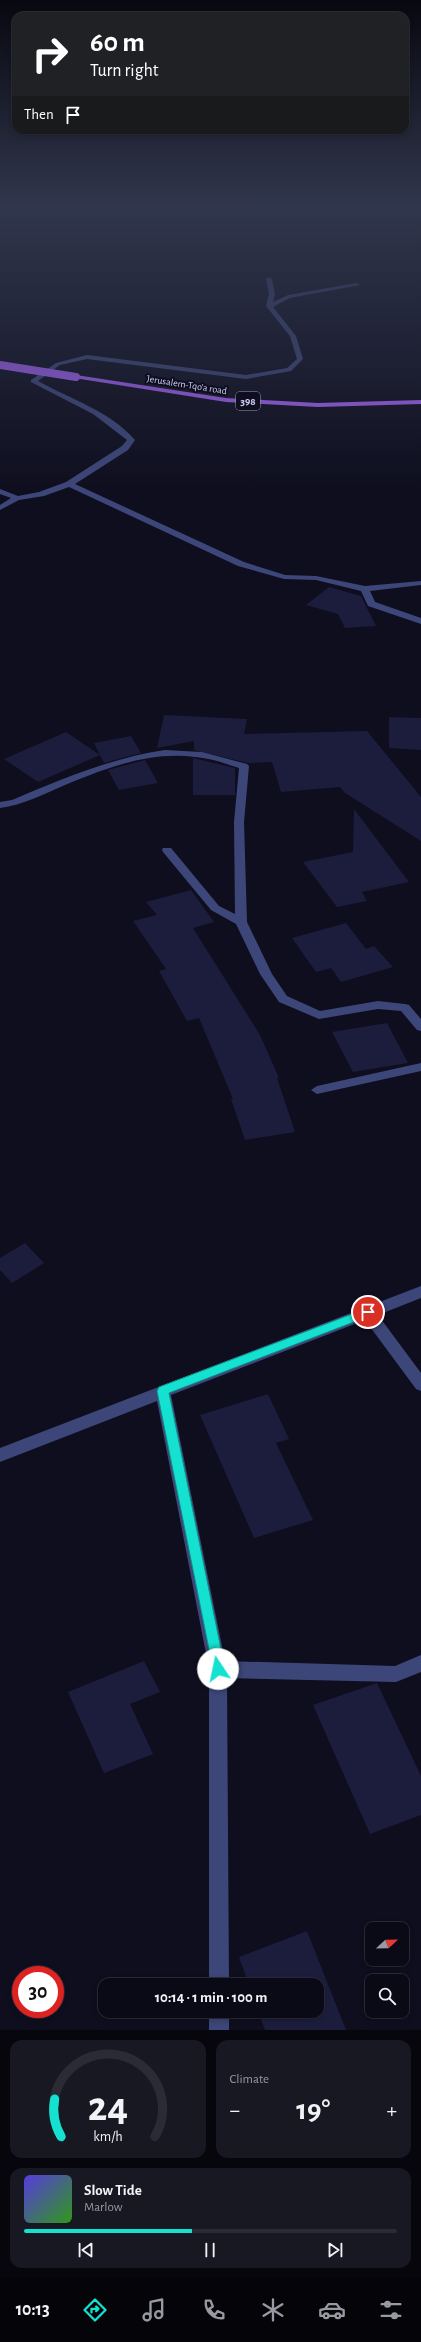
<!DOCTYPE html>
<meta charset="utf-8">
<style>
:root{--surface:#0a0a16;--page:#181823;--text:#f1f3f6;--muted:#999aa1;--line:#2a2b35;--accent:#15e1d0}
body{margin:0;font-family:"Alegreya Sans",sans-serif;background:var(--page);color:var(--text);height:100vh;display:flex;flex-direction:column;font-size:15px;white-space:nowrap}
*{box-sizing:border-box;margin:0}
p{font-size:13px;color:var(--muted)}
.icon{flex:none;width:22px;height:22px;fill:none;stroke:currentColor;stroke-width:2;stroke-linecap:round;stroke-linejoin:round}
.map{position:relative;height:2030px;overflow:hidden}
.side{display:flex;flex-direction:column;gap:10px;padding:10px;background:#06060c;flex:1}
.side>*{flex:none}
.hud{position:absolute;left:12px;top:12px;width:397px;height:122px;border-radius:12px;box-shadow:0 2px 6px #0003,0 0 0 1px var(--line);background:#202124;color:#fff;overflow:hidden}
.needle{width:26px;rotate:68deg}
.tools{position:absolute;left:365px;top:1922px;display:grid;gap:8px}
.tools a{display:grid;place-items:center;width:44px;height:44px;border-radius:8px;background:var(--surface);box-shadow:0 2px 6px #0003,0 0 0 1px var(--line);font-size:20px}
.speed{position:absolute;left:12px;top:1966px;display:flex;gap:8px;font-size:20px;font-weight:700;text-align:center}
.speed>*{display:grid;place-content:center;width:52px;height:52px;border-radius:50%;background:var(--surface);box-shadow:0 2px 6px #0003,0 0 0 1px var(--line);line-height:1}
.speed .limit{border:6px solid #d22;background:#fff;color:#111}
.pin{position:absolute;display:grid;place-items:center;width:34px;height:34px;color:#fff;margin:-17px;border:2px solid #fff;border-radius:50%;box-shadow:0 1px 4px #0007}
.me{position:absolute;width:44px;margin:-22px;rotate:349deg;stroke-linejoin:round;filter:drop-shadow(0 0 3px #0008)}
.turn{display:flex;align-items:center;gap:14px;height:84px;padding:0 12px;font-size:18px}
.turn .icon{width:52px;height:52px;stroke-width:2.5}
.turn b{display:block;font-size:28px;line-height:34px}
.then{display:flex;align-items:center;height:38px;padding:0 12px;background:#0003;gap:8px;font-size:15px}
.big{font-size:30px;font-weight:600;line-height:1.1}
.side .card{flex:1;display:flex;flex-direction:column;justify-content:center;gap:6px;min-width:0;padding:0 14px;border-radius:12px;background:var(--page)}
.side .dial{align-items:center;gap:0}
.dial svg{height:104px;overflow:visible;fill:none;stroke:var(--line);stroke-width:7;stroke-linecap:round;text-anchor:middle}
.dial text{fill:var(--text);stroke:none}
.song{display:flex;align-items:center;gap:12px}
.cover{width:48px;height:48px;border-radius:6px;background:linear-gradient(135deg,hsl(250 70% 55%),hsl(110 70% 35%))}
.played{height:4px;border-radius:2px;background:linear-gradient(90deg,var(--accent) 45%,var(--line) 45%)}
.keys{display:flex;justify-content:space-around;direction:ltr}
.heat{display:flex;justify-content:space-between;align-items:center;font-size:22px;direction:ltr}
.side .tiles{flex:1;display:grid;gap:10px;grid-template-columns:1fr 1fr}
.card:last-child{grid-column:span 2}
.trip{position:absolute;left:98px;top:1978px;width:226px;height:40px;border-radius:12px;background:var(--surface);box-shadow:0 2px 6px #0003,0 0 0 1px var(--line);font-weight:600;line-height:40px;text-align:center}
.tabs{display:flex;height:64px;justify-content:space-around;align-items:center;background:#040409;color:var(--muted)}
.tabs .icon{width:28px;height:28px}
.tabs .current{color:var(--accent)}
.tabs b{font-size:18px;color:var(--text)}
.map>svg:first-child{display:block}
.building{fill:#1c1c3d}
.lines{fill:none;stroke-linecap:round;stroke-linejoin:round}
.minor{fill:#3d4678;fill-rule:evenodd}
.major{fill:#a060f0;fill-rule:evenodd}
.major-bridge{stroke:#a060f0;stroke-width:8}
.route{fill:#15e1d0;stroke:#0e9287}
.labels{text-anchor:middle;stroke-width:4;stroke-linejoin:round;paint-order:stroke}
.far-street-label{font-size:10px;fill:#cfd2fb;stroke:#0e0e1e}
.shield{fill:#0e0e1e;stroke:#9597b9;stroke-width:1}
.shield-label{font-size:11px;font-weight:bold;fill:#cfd2fb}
</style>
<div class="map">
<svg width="421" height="2030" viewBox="0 0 421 2030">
<rect width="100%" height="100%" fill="#0e0e1e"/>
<path class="building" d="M 329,587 L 361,596 L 376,626 L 345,628 L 338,614 L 306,605 Z
M 164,715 L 247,719 L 244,734 L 367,731 L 421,797 L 421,841 L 345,793 L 340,787 L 281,792 L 272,762 L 248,763 L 194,750 L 194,741 L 157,748 Z
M 389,717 L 421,718 L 421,750 L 389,748 Z
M 66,732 L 100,755 L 38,782 L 4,759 Z
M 131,736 L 141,753 L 104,763 L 94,743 Z
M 193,758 L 235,768 L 235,795 L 193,795 Z
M 145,760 L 158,783 L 119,790 L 108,770 Z
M 354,809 L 409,882 L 362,892 L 367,901 L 337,907 L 303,862 L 353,852 Z
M 191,890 L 214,922 L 193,928 L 260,1035 L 279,1078 L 277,1078 L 295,1132 L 245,1140 L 231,1099 L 233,1099 L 199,1018 L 187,1021 L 159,971 L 166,969 L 133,921 L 157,915 L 146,902 Z
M 346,923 L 366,949 L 374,946 L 393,967 L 341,982 L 331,968 L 316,972 L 292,938 Z
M 387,1023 L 408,1063 L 353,1072 L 332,1032 Z
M 25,1243 L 44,1263 L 12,1283 L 0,1270 L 0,1258 Z
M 268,1394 L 289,1439 L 276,1443 L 313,1520 L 254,1538 L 200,1415 Z
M 144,1661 L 160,1692 L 130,1704 L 153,1754 L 104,1773 L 68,1692 Z
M 377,1683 L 421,1776 L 421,1815 L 370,1834 L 313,1705 Z
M 307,1931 L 346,2030 L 265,2030 L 258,2011 L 317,2011 L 317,1985 L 249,1985 L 239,1957 Z"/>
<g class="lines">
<path class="minor" d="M 269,277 L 272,279 L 275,294 L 273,302 L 288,295 L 357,283 L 360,285 L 290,298 L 273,307 L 296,336 L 303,359 L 291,371 L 246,379 L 87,359 L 60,365 L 38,381 C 70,399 110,411 135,440 L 128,450 L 75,484 L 244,562 L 285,575 L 316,576 L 365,586 L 421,581 L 421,585 L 370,591 L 375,602 L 421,618 L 421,624 L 368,606 L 361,591 L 316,580 L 284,579 L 238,566 L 69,487 L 44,496 L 19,500 L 0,510 L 0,505 L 11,498 L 0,494 L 0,489 L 18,496 L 39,492 L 66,482 L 122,446 L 127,440 L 93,414 L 31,382 L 31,380 L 56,363 L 87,355 L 246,375 L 287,368 L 297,359 L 290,336 L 266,306 L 269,294 L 266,279 Z
M 165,750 L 202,752 L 247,764 L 249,766 L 244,822 L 247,922 L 272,974 L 287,996 L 320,1011 L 378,1001 L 405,1004 L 409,1005 L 421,1019 L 421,1031 L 417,1030 L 401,1011 L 378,1009 L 319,1019 L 279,1002 L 260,974 L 236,924 L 211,910 L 163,852 L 162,850 L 163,848 L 171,848 L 219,906 L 235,914 L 234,822 L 239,768 C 224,763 210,758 195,757 C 150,751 106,768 65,785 C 44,794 23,805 0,808 L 0,802 L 12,800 C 62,779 111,758 165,750 Z
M 421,1063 L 421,1071 L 317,1094 L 311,1090 L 317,1086 Z
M 421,1286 L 421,1298 L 378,1315 L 421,1373 L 421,1391 L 416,1389 L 365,1320 L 171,1395 L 225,1661 L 395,1666 L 421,1655 L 421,1672 L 396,1682 L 227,1678 L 229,1985 L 209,1985 L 209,1669 L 157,1401 L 0,1462 L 0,1448 Z
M 209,2011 L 229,2011 L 229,2030 L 209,2030 Z"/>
<path class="major" d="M 76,375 L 226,398 L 318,403 L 421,400 L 421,404 L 318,407 L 226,402 L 74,378 L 73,377 Z"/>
<path class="major-bridge" d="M 0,365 L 76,377"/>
</g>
<linearGradient id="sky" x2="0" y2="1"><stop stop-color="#080810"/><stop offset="0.42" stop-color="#30364c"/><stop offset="1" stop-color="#30364c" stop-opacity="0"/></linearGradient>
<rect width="421" height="491" fill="url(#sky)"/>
<path class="route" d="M 368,1308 L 374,1312 L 372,1315 L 169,1393 L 225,1669 L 223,1674 L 218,1676 L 214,1674 L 157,1391 L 159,1387 Z"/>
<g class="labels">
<g class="far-street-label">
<text transform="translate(187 384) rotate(9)" y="4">Jerusalem-Tqo'a road</text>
</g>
<rect class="shield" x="236" y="392" width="24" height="18" rx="3"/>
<g class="shield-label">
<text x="248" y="405">398</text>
</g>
</g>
</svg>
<div class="tools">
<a><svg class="needle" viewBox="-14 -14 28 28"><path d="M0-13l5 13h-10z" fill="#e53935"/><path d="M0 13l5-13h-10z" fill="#999aa1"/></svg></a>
<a><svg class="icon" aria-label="search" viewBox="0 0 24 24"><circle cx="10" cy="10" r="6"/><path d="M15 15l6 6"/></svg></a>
</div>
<div class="speed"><div class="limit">30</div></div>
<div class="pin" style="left:368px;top:1312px;background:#d93025"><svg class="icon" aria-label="arrive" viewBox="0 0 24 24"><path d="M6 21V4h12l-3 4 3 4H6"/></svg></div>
<svg class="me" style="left:218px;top:1669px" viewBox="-20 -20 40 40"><circle r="19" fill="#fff"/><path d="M0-13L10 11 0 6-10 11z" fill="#15e1d0"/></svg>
<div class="trip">10:14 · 1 min · 100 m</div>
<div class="hud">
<div class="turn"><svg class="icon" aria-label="right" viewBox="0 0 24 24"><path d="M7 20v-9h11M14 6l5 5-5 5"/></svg><div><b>60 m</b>Turn right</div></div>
<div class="then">Then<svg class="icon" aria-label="arrive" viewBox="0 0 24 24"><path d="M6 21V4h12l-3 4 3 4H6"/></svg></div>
</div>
</div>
<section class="side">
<div class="tiles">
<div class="card dial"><svg viewBox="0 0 100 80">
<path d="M14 69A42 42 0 1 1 86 69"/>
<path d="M14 69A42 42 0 0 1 9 40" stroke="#15e1d0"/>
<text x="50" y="56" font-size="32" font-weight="700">24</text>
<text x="50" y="72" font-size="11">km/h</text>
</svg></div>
<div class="card"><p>Climate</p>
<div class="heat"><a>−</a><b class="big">19°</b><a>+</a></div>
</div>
<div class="card">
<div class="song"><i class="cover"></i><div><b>Slow Tide</b><p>Marlow</p></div></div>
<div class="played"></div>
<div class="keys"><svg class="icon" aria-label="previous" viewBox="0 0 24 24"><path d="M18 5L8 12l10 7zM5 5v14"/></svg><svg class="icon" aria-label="pause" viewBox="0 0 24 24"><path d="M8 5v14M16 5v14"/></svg><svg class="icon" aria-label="next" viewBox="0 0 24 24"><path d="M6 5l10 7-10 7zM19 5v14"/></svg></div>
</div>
</div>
</section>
<nav class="tabs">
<b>10:13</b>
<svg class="icon current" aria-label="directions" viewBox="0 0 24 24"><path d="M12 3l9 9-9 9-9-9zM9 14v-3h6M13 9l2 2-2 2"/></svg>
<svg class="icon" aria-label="music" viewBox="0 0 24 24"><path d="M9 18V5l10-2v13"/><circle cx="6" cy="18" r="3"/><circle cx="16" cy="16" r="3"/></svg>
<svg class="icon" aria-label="phone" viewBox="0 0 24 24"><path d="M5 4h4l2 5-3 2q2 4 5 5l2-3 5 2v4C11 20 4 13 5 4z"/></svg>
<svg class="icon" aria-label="climate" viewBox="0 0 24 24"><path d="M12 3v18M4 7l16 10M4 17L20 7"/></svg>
<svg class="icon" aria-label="car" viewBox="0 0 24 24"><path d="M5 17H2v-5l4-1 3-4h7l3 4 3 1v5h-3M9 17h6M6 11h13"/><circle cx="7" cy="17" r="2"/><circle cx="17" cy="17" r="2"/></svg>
<svg class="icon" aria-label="filters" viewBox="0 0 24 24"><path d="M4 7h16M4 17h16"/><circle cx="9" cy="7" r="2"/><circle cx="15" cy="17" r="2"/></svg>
</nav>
